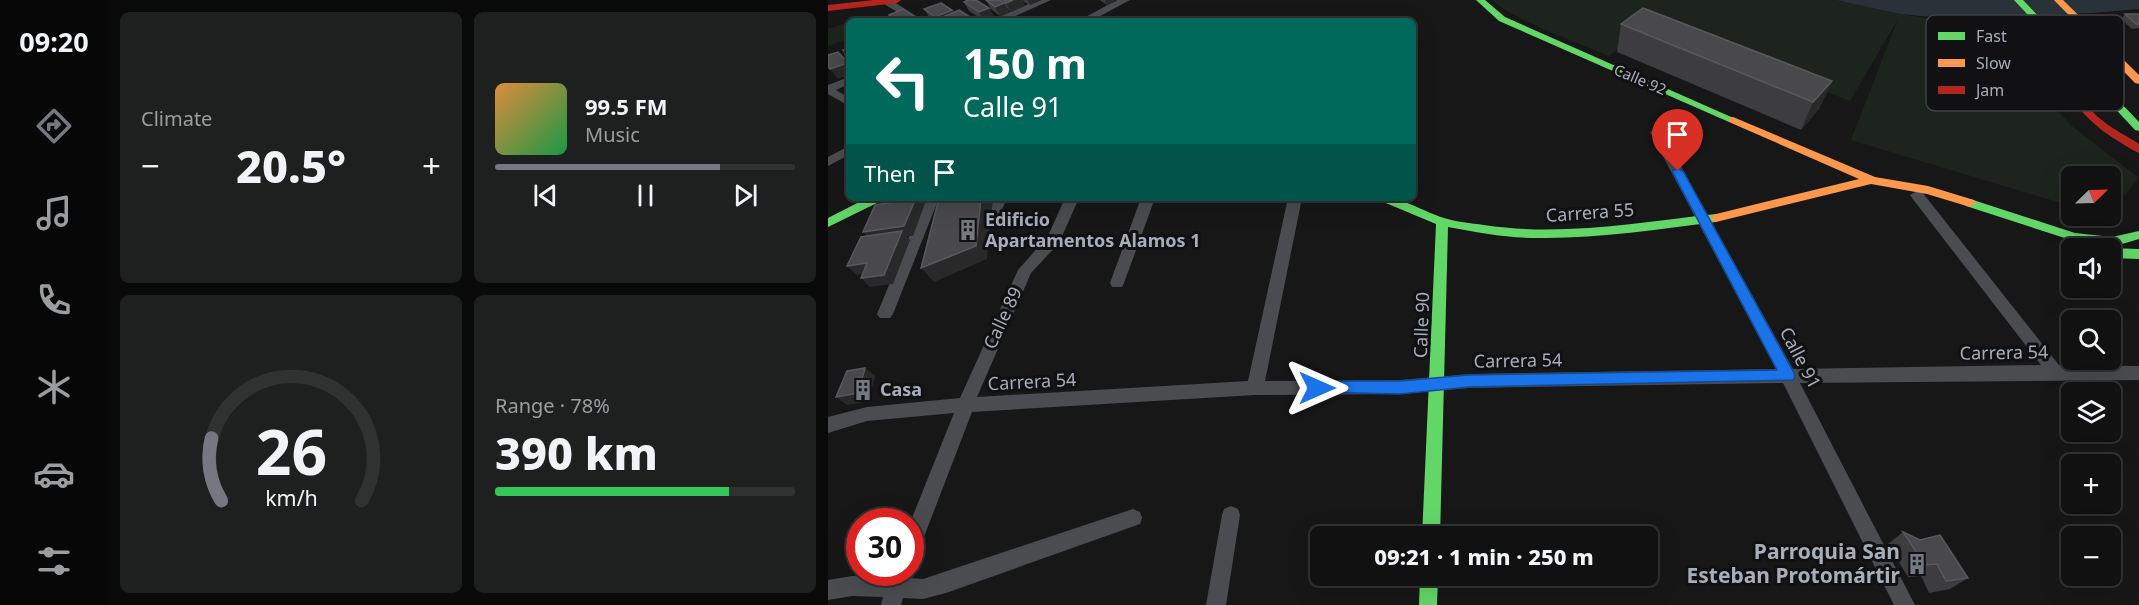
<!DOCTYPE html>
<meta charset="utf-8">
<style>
:root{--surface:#111;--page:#1e1f1f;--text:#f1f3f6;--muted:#9c9d9f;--line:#303131;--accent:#757880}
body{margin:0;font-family:"Noto Sans",sans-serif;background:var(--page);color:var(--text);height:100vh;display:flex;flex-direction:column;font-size:22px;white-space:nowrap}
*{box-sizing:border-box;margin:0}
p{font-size:20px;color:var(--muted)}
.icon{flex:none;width:33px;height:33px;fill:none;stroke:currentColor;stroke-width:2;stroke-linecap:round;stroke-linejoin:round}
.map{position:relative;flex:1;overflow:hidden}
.details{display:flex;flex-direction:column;gap:12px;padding:12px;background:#090909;width:720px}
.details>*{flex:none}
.hud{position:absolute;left:18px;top:18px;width:570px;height:183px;border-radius:9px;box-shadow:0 6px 24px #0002,0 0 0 2px var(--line);background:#00695c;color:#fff;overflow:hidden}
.needle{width:39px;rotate:67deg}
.controls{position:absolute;left:1233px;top:166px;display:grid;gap:12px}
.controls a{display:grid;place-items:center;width:60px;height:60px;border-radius:9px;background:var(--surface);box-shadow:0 6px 24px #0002,0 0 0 2px var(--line);font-size:30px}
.speed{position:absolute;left:18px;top:508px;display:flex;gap:12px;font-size:30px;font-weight:700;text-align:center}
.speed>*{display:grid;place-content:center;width:78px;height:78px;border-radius:50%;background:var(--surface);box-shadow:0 6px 24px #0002,0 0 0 2px var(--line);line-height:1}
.speed .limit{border:9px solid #d22;background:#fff;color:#111}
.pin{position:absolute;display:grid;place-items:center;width:51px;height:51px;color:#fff;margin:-62px -26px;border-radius:50% 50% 50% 0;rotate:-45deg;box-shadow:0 0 6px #0007}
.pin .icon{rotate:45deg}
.me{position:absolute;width:66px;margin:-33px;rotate:90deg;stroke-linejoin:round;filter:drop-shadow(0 0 4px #0008)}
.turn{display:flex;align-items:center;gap:21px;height:126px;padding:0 18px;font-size:27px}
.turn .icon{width:78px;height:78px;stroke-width:2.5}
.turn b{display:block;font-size:42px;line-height:51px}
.then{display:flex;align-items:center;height:57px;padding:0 18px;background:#0003;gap:12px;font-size:22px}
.big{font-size:45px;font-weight:800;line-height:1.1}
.details .card{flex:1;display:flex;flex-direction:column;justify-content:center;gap:9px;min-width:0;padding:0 21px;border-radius:9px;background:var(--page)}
.details .dial{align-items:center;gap:0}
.dial svg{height:156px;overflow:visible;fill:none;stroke:var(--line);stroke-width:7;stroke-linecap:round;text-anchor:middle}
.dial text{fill:var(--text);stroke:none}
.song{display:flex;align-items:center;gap:18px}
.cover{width:72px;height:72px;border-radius:9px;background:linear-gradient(135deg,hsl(30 70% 55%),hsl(140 70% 35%))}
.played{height:6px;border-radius:3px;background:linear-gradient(90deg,var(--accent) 75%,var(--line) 75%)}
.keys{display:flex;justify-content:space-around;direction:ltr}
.heat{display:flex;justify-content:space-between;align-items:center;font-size:33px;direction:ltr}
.charge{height:9px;border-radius:4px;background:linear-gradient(90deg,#34c759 78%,var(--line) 0)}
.details .tiles{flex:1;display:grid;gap:12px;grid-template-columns:repeat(2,1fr)}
.trip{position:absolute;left:482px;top:526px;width:348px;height:60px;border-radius:9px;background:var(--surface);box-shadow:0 6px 24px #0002,0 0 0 2px var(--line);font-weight:800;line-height:60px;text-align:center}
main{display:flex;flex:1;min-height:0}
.tab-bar{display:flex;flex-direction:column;width:108px;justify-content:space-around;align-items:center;background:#070707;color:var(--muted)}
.tab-bar .icon{width:42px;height:42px}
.tab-bar .current{color:var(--accent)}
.tab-bar b{font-size:27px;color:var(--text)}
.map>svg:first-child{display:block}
.green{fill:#1d241e}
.water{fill:#2a3239}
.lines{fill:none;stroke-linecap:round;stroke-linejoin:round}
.street{fill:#4b4c50;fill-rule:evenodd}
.fast{fill:#63d668;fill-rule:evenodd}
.slow{fill:#ff974d;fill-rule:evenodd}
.jam{fill:#b3261e;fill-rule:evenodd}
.wall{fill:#3d3d3f}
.shaded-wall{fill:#29292a}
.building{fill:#49494c;stroke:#58595d;stroke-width:1.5}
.route{fill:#1a73e8;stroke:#114b97;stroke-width:1.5}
.labels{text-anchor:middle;stroke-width:6;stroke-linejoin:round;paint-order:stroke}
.far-street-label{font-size:15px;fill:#a8adb8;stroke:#111113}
.street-label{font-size:18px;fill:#a8adb8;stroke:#111113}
.poi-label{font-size:18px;font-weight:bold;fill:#a8adb8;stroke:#111113;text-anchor:start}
.near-poi-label{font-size:21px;font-weight:bold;fill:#a8adb8;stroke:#111113;text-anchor:end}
.key{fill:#111113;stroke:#3e4045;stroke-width:1.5}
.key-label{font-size:16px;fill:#a8adb8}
</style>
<main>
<nav class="tab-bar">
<b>09:20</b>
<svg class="icon current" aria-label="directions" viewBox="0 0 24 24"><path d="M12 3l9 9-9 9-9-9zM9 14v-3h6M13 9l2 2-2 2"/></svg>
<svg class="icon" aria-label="music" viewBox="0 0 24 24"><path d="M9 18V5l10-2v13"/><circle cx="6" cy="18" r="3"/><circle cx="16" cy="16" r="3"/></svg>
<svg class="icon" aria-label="phone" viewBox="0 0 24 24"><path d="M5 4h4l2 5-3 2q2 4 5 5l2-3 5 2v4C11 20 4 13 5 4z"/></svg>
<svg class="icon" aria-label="climate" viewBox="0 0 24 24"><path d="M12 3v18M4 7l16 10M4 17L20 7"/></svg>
<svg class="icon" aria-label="car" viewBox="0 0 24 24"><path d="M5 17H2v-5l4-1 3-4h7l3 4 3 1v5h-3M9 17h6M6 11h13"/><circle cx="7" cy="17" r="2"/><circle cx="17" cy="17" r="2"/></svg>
<svg class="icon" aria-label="filters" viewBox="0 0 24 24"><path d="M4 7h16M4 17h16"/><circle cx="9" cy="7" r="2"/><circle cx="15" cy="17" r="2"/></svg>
</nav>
<section class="details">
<div class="tiles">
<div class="card"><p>Climate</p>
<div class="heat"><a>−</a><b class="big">20.5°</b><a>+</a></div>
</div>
<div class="card">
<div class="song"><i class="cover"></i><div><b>99.5 FM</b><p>Music</p></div></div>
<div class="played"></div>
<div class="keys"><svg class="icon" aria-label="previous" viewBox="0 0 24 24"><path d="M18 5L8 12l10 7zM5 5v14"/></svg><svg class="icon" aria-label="pause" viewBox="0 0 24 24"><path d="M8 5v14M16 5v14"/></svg><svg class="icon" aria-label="next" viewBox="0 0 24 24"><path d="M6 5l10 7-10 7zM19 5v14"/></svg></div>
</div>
<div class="card dial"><svg viewBox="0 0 100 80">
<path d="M14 69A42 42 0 1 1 86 69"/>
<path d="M14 69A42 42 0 0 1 9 37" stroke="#757880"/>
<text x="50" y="56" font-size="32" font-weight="700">26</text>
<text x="50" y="72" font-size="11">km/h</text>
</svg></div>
<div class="card"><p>Range · 78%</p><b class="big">390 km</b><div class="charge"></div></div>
</div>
</section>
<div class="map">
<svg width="1311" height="605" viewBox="0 0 1311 605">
<rect width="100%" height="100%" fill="#171717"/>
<path class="green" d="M 664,0 L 1008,0 L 1072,14 L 1175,30 L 1205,86 L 1245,127 L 1311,178 L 1283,211 L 1282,177 L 1244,177 L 1243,206 L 1023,140 L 1070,19 L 1022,101 L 824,23 L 781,56 C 747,41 691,23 664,0 Z
M 21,22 L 21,38 L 0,46 L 0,29 Z"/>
<path class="water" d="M 1008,0 L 1311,0 L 1311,9 L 1264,13 L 1115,18 L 1072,14 Z"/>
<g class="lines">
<path class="street" d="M 55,0 L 63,0 L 96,21 L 84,21 L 56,4 Z
M 209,0 L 223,0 L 176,21 L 162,21 Z
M 289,0 L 302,0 L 263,21 L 250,21 Z
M 21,77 L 21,84 L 8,90 L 21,98 L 21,106 L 0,94 L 0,85 Z
M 828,128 L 834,132 L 965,369 L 1213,365 L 1084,198 L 1082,195 L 1089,191 L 1094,192 L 1231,365 L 1311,366 L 1311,380 L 972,383 L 1087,605 L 1066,605 L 955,383 L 641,388 L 572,394 L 427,395 L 144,412 L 89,555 L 82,557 L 82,523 L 126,413 L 39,421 L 0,433 L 0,417 L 39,407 L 132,398 L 190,270 L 220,236 L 237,198 L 251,198 L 231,243 L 203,273 L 149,397 L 420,381 L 460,198 L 474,198 L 437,381 L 572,380 L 641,374 L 948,369 L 822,132 Z
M 21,146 L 21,155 L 0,166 L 0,157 Z
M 97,198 L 111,198 L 65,314 L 62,318 L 52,318 L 49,314 Z
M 165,198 L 179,198 L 172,214 L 167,216 L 160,211 Z
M 313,198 L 327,198 L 296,283 L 294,287 L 284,287 L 282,283 Z
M 403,506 L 410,509 L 412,515 L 398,605 L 378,605 L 394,515 L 396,509 Z
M 305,509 L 312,512 L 314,518 L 312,524 L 118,593 L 95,599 L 75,598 L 73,605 L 53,605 L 55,597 L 24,596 L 0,600 L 0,580 L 24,576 L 62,578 L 63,573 L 82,572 L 81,578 L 95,579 Z"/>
<path class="fast" d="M 648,0 L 657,0 L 677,17 L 910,120 L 909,122 L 901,122 L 671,21 Z
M 1186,0 L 1195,0 L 1311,122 L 1311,131 L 1307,130 Z
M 39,198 L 55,198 L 53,201 L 0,227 L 0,218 Z
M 551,198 C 578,198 591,210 616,218 C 628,222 643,223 656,225 C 733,237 812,222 888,214 L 894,218 L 888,222 C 831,229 774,238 717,238 C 684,239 652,233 620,227 L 612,537 L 594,537 L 608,224 L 553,201 Z
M 1142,199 L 1247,233 L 1284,237 L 1311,231 L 1311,239 L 1284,247 L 1246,241 L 1138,206 L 1136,203 Z
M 1282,248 L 1311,249 L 1311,259 L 1282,258 L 1282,249 L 1280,249 Z
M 592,576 L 610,576 L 609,605 L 591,605 Z"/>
<path class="slow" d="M 1226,0 L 1235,0 L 1311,75 L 1311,84 L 1307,83 Z
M 905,117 L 1047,177 L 1100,186 L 1146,200 L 1148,203 L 1142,207 L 1099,194 L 1043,184 L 888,222 L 884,221 L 882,218 L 888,214 L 1031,179 L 901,122 L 901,118 Z"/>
<path class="jam" d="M 46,0 L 73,0 L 69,3 L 0,11 L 0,5 Z
M 1216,34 L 1224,36 C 1235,67 1248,100 1275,121 C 1286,130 1299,136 1311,144 L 1311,153 C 1304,150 1297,145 1290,141 C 1247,115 1231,82 1214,36 Z"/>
</g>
<path class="wall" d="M 158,0 L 175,2 L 174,0 L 194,0 L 197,6 L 183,12 L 178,7 L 181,12 L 172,16 L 163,9 Z
M 195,0 L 214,0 L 202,5 L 196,2 Z
M 272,0 L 288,0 L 289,1 L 279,5 Z
M 136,2 L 161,8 L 166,17 L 156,21 L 141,11 Z
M 96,9 L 124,10 L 126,12 L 144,21 L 106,21 L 102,18 Z
M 1297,14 L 1311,14 L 1311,28 L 1304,29 L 1293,19 Z
M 793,24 L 1004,81 L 991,109 L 973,130 L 789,52 Z
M 1075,532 L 1140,578 L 1122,589 L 1101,593 L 1093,576 L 1080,577 L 1060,544 Z"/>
<path class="shaded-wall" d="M 185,0 L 194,0 L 197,6 L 183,12 L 178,3 Z
M 200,0 L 214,0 L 202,5 Z
M 277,0 L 288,0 L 289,1 L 279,5 Z
M 176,3 L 181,12 L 172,16 L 167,7 Z
M 161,8 L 166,17 L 156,21 L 151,12 Z
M 124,10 L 130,19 L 110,19 L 111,21 L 110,21 L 107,17 Z
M 142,17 L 144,21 L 133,21 Z
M 20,63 L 21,65 L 21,74 L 10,79 L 2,69 Z
M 1004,81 L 991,109 L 973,130 L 985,102 Z
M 88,198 L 99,198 L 85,236 L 79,236 L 82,240 L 65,284 L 42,287 L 33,278 L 56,275 L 44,241 L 35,232 Z
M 153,198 L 165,198 L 159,259 L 106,282 L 93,268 Z
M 39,263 L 48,272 L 29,275 L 19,266 Z
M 37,368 L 47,376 L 41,401 L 19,405 L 8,397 Z"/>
<path class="building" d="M 140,0 L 148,0 L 161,8 L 151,12 L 136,2 Z
M 158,0 L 172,0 L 176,3 L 167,7 Z
M 176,0 L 185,0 L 178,3 Z
M 113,3 L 124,10 L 107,17 L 96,9 Z
M 815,8 L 1004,81 L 985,102 L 793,24 Z
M 75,9 L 93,21 L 68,21 L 61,15 Z
M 131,10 L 142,17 L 133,21 L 113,21 L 110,19 Z
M 1297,14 L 1311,14 L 1311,24 L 1308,24 Z
M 21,48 L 21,57 L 15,50 Z
M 10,52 L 20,63 L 2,69 L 0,67 L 0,55 Z
M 69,198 L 88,198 L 76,226 L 35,232 L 47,205 L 67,202 Z
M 111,198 L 153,198 L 148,246 L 93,268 Z
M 74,231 L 56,275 L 33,278 L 39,263 L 19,266 L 33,237 Z
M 37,368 L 30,393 L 8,397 L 19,371 Z
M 1075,532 L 1092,540 L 1112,535 L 1140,578 L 1118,581 L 1109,564 L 1097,565 Z"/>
<path class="route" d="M 850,168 L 855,171 L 965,371 L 967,376 L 965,380 L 641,387 L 572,394 L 484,392 L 482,388 L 484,383 L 489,381 L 572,381 L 641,375 L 949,370 L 844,171 Z"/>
<defs>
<symbol id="building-bare" viewBox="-9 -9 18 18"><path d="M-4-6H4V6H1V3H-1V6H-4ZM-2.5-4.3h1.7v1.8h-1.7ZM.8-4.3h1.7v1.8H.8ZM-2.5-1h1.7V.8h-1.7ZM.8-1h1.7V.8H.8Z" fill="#757880" stroke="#111113" stroke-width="2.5" paint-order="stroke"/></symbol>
</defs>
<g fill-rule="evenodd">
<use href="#building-bare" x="125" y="215" width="30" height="30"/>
<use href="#building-bare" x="20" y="375" width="30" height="30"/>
<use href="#building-bare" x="1074" y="549" width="30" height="30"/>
</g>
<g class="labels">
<g class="far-street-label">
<text transform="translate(812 80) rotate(23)" y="5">Calle 92</text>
</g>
<g class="street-label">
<text transform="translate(762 213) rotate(-4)" y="6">Carrera 55</text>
<text transform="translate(175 318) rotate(-65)" y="6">Calle 89</text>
<text transform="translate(594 325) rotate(-88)" y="6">Calle 90</text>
<text transform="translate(1176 353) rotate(-1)" y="6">Carrera 54</text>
<text transform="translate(972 358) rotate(62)" y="6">Calle 91</text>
<text transform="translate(690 361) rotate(-1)" y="6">Carrera 54</text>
<text transform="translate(204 382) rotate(-3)" y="6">Carrera 54</text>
</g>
<g class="poi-label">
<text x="157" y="226">Edificio<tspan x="157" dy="21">Apartamentos Alamos 1</tspan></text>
<text x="52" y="396">Casa</text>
</g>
<g class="near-poi-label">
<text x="1072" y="559">Parroquia San<tspan x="1072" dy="24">Esteban Protomártir</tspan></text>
</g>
</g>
<rect x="1098" y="15" width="198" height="96" rx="9" class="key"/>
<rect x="1110" y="32" width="27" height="8" fill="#63d668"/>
<rect x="1110" y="59" width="27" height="8" fill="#ff974d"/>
<rect x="1110" y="86" width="27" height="8" fill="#b3261e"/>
<g class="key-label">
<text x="1148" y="42">Fast</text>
<text x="1148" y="69">Slow</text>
<text x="1148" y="96">Jam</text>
</g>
</svg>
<div class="controls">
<a><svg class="needle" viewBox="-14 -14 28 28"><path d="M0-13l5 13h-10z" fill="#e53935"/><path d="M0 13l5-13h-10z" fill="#9c9d9f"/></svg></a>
<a><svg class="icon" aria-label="sound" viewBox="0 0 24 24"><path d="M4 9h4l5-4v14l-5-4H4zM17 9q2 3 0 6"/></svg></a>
<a><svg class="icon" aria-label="search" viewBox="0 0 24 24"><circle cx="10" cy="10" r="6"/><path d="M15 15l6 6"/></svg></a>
<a><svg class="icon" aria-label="layers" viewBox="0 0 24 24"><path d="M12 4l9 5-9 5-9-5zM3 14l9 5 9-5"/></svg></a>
<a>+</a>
<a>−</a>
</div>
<div class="speed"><div class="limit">30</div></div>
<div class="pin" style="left:850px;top:171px;background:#d93025"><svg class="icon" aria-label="arrive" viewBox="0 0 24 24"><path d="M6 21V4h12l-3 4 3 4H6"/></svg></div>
<svg class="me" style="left:489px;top:388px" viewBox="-20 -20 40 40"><path d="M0-17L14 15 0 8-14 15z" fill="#1a73e8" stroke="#fff" stroke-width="4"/></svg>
<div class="trip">09:21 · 1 min · 250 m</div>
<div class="hud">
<div class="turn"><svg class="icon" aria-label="left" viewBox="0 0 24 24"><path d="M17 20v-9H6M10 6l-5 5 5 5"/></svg><div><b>150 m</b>Calle 91</div></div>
<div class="then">Then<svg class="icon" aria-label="arrive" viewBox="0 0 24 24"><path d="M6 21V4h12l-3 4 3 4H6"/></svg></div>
</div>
</div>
</main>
